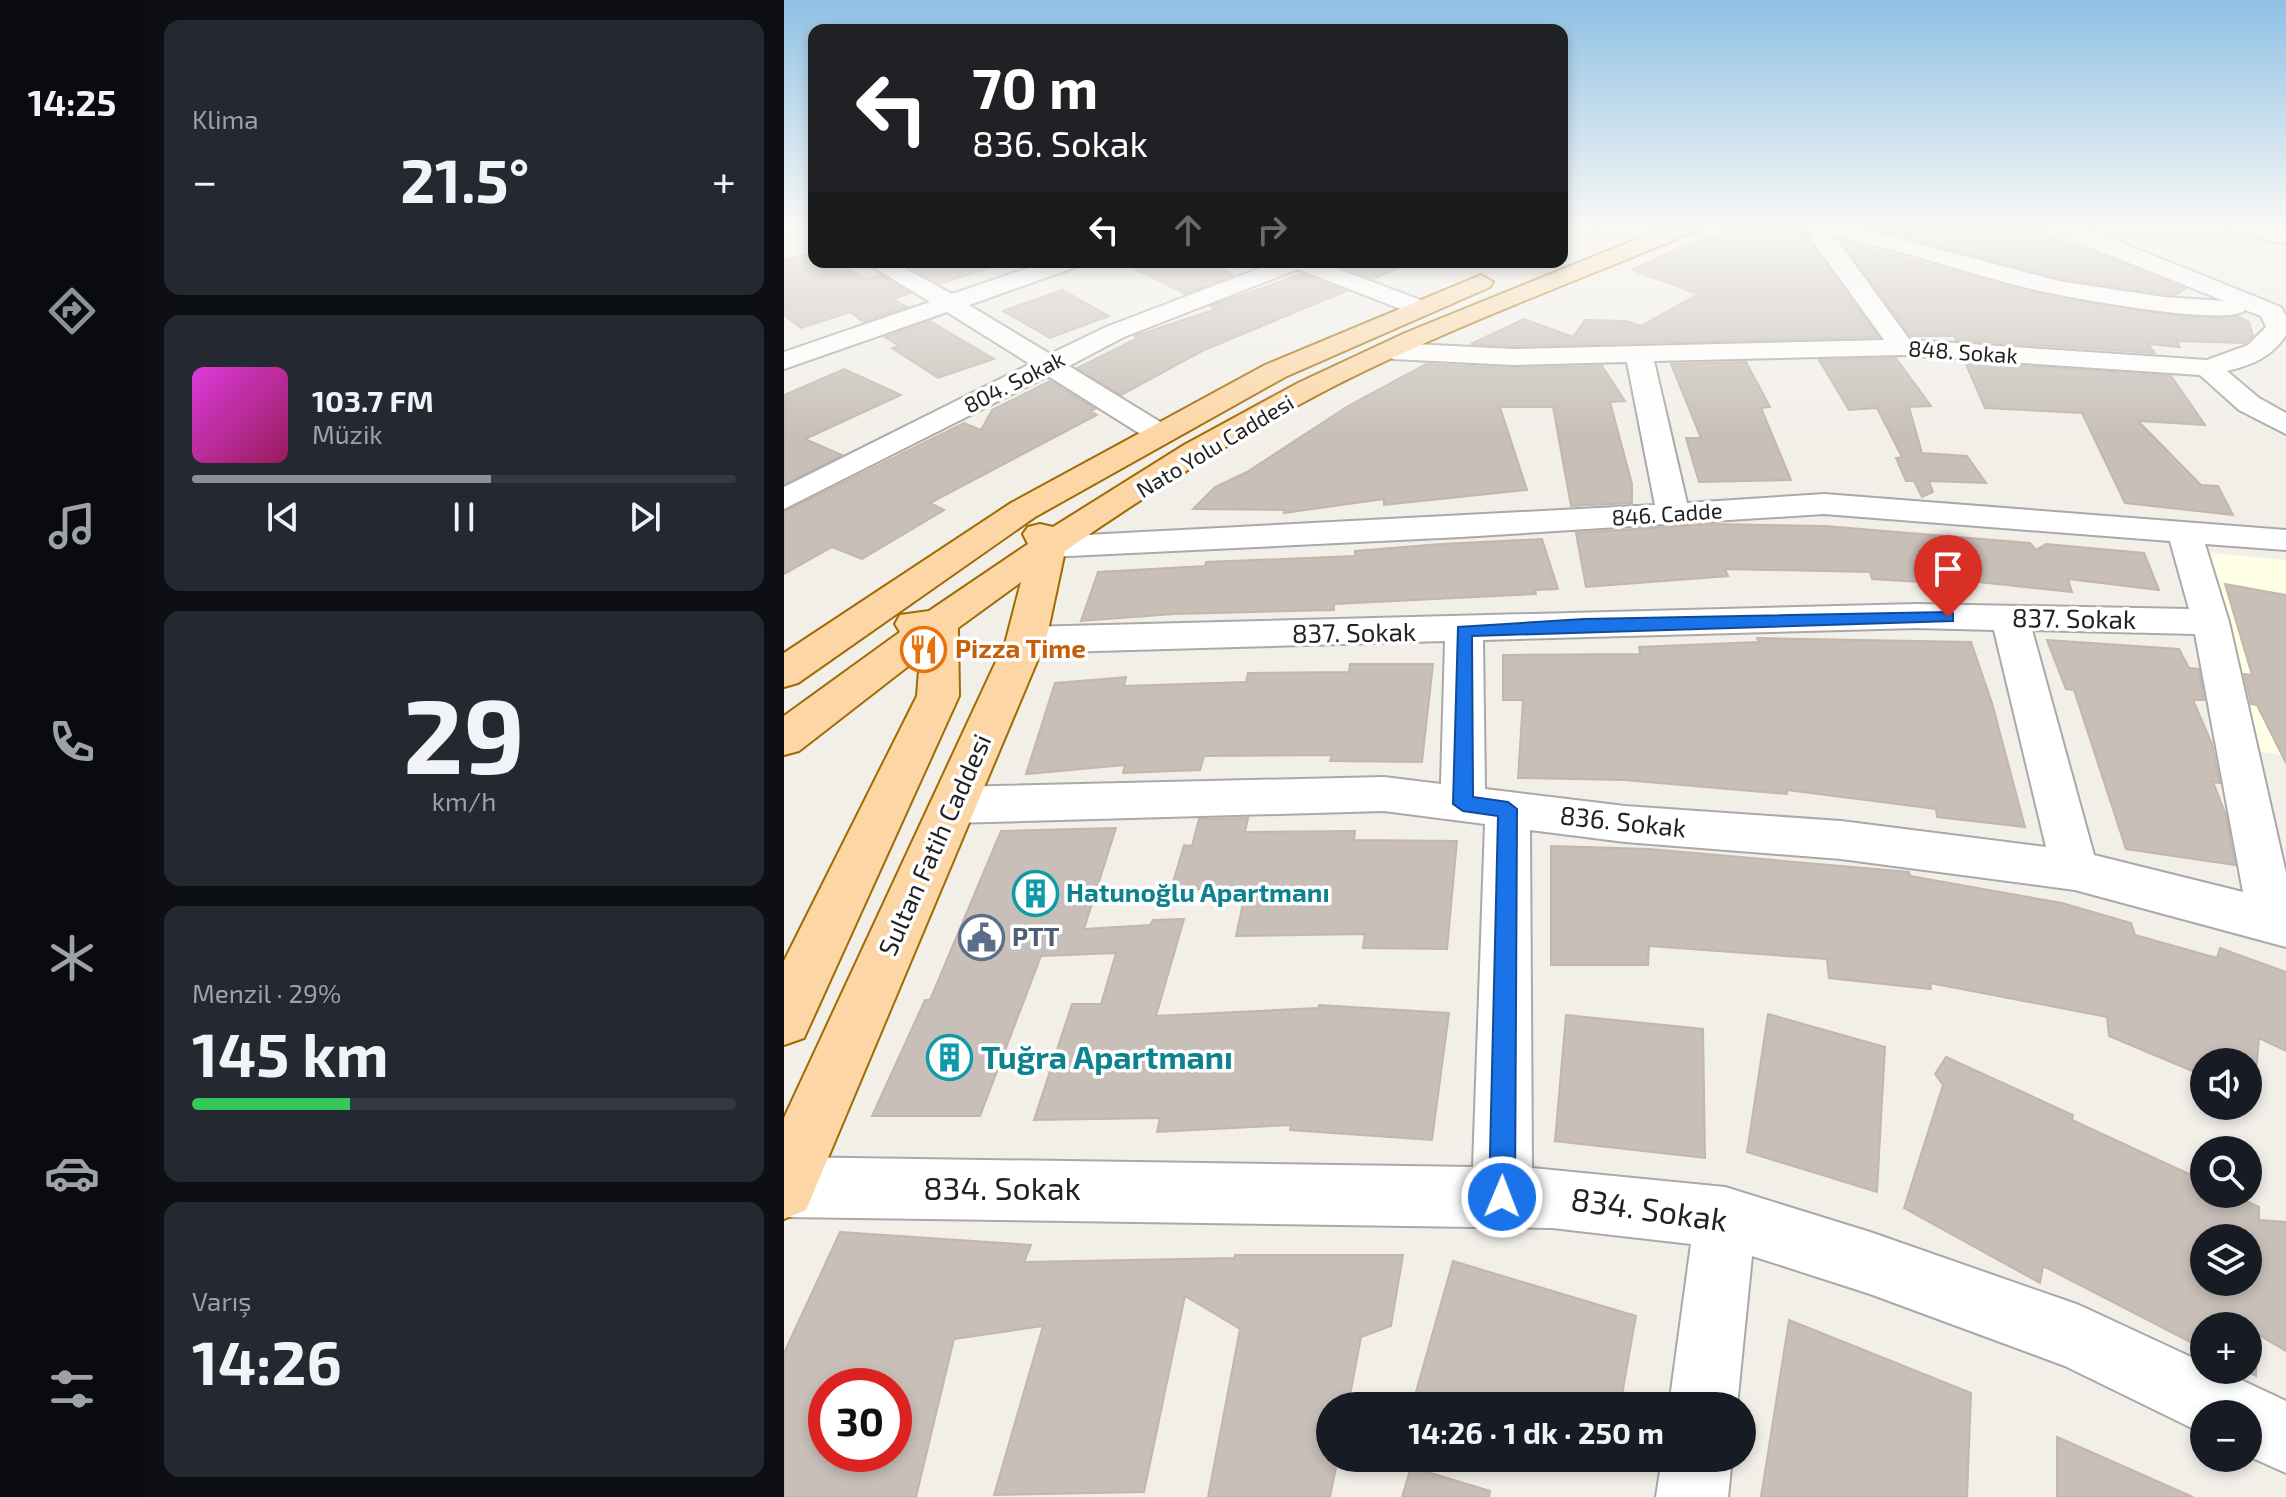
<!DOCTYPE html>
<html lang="tr">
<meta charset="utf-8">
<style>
:root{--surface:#171b24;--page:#242831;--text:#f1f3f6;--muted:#9ea1a6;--line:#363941;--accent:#8c9099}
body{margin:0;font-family:"Exo 2",sans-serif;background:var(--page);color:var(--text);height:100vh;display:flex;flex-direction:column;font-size:30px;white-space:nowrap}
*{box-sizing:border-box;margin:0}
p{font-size:26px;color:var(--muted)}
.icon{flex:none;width:44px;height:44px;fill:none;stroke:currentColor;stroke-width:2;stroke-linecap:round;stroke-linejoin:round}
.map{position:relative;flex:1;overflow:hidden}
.drawer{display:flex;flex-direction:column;gap:20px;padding:20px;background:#0d0f14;width:640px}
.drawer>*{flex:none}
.guide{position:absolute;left:24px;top:24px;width:760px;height:244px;border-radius:16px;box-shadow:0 4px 12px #0003;background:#202124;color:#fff;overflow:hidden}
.tools{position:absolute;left:1406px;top:1048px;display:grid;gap:16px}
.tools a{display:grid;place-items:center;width:72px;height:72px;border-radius:50%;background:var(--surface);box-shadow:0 4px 12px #0003;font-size:40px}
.speed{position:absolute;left:24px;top:1368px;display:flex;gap:16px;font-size:40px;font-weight:700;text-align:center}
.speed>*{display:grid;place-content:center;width:104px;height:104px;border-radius:50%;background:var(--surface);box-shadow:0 4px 12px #0003;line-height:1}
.speed .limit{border:12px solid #d22;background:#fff;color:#111}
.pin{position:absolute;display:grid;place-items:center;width:68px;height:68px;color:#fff;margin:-82px -34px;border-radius:50% 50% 50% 0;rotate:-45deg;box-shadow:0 0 8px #0007}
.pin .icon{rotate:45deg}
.me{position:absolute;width:88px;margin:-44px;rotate:1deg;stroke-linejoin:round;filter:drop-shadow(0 0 6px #0008)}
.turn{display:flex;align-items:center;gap:28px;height:168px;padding:0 32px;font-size:36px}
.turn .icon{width:104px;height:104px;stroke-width:2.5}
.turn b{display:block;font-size:56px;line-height:68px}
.lanes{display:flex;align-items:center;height:76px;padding:0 32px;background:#0003;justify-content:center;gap:40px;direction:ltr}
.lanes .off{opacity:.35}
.big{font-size:60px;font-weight:700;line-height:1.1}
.drawer .widget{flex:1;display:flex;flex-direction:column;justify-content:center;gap:12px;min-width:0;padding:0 28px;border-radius:16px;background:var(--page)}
.drawer .dial{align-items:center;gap:0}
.dial b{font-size:104px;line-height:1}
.song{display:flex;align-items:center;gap:24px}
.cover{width:96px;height:96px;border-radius:12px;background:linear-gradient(135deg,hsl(300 70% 55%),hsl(330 70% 35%))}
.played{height:8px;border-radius:4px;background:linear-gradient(90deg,var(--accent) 55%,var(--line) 55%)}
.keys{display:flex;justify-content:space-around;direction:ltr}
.heat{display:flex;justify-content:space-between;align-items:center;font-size:44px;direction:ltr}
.charge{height:12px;border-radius:6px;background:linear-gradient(90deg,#34c759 29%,var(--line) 0)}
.trip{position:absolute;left:532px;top:1392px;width:440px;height:80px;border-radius:40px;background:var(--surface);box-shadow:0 4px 12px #0003;font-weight:700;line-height:80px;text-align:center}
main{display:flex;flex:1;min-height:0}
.tabs{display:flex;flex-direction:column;width:144px;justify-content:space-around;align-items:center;background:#090b0e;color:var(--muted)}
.tabs .icon{width:56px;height:56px}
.tabs .active{color:var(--accent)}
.tabs b{font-size:36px;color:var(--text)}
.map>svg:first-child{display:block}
.education{fill:#ffffe5}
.building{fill:#c7bfb8;stroke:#c4b6ab;stroke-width:2;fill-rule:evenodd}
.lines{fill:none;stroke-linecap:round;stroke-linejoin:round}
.minor-casing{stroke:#a9a9a9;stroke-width:4}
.major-casing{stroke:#a06b00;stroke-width:4}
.minor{fill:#fff;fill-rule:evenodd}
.major{fill:#fcd6a4;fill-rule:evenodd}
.route{fill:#1a73e8;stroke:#114b97;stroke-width:2}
.labels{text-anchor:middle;stroke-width:7;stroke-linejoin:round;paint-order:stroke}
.far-street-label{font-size:22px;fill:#222;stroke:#fff}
.street-label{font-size:26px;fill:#222;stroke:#fff}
.food-label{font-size:26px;font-weight:bold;fill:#c56008;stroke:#fff;text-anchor:start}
.culture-label{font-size:26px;font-weight:bold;fill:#0d838f;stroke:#fff;text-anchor:start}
.service-label{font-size:26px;font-weight:bold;fill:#4e5e75;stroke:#fff;text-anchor:start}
.near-culture-label{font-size:32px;font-weight:bold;fill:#0d838f;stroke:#fff;text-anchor:start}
.near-street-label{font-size:32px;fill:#222;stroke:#fff}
</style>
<main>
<nav class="tabs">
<b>14:25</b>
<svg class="icon active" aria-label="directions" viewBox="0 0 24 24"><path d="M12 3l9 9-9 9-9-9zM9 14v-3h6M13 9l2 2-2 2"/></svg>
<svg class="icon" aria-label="music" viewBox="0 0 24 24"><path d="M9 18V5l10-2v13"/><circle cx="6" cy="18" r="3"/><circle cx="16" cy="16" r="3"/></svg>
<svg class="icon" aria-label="phone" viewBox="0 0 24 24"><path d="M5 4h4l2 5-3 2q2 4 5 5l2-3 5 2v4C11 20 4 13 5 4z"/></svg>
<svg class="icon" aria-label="climate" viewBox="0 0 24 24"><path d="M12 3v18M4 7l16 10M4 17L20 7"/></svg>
<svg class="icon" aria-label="car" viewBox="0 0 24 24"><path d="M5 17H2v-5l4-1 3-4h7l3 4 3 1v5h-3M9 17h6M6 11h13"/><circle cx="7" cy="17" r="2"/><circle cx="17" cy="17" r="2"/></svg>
<svg class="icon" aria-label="filters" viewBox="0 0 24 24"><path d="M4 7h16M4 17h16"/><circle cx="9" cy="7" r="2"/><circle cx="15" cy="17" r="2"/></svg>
</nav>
<section class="drawer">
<div class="widget"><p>Klima</p>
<div class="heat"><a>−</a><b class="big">21.5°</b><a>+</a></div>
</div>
<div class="widget">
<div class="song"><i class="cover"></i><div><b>103.7 FM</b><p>Müzik</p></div></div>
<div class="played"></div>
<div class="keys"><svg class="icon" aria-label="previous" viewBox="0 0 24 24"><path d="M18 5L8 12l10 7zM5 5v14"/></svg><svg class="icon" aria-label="pause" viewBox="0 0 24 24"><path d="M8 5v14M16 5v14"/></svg><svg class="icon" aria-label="next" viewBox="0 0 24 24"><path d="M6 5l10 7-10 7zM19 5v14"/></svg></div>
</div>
<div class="widget dial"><b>29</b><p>km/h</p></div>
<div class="widget"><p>Menzil · 29%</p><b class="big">145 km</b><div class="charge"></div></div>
<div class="widget"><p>Varış</p><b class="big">14:26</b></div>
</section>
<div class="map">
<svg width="1502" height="1497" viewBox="0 0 1502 1497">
<rect width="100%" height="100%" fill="#f2efe9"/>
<path class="education" d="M 1416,552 L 1502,560 L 1502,756 L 1468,750 Z"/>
<path class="building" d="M 957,226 L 1015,226 L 1094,337 L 730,346 L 687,344 L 740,319 L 789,337 L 801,320 L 841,321 L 857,326 L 914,294 L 848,270 L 898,247 Z
M 1077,226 L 1260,226 L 1264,238 L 1295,246 L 1401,289 L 1391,295 L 1380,294 L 1276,278 Z
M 1057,241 L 1274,298 L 1403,317 L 1453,316 L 1465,322 L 1469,336 L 1460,343 L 1393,341 L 1396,347 L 1364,344 L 1371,353 L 1172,340 L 1170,336 L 1127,336 Z
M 30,252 L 30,262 L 53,262 L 82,279 L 96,275 L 126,293 L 109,299 L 123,307 L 79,322 L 66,312 L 17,328 L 0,315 L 0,260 Z
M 138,262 L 207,262 L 207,267 L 156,284 L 124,266 Z
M 338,262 L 424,262 L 450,275 L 401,294 Z
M 548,262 L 629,262 L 589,279 Z
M 518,274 L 562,291 L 418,351 L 337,395 L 293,368 L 352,339 L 351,336 L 432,309 L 426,306 Z
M 278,290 L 325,316 L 266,338 L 219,311 Z
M 146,321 L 210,359 L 154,378 L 108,348 L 115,346 L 101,337 Z
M 1112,358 L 1147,406 L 1125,407 L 1138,453 L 1183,456 L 1202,483 L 1145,481 L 1149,492 L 1138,497 L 1130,481 L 1122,481 L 1112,458 L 1118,457 L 1093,408 L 1065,410 L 1035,360 Z
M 962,362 L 986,407 L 977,408 L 1007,480 L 915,482 L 902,438 L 917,438 L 887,364 Z
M 1181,362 L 1387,376 L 1421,425 L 1354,421 L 1417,485 L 1434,486 L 1449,515 L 1341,503 L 1298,413 L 1201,408 Z
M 642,364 L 730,368 L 818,366 L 841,401 L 826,402 L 848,484 L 848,503 L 787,506 L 769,407 L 716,407 L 743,490 L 600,505 L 600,499 L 500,513 L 501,510 L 409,509 L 431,487 L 463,472 L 564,406 Z
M 60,369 L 117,395 L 21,439 L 58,455 L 0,484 L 0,395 Z
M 266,381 L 311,409 L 307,411 L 313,415 L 146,503 L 160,510 L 78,559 L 48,547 L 0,574 L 0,512 L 180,423 L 197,430 L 208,410 Z
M 929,524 L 1041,526 L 1246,543 L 1252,550 L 1262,544 L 1360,553 L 1375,590 L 1284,579 L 1288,592 L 1166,579 L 1167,584 L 1088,579 L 1086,572 L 941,569 L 944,576 L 802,587 L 792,533 Z
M 758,539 L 774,589 L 751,590 L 752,594 L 550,604 L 550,610 L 390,614 L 297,621 L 314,572 L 421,566 L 422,562 L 571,556 L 571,551 L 657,544 Z
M 1441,584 L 1502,595 L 1502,763 L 1473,705 L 1467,704 L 1460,674 L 1468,675 Z
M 973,638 L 1187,642 L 1208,703 L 1241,827 L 1153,817 L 1152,809 L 1003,790 L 1003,794 L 840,780 L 734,778 L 739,700 L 719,700 L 719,655 L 856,654 L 855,647 L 975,642 Z
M 1263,640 L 1395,649 L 1405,668 L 1415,669 L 1420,700 L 1409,700 L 1428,744 L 1436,783 L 1429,782 L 1442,815 L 1451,865 L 1342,849 L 1290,690 L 1282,689 Z
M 566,664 L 649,664 L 638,762 L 546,761 L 548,755 L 420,756 L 416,770 L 339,773 L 341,765 L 242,774 L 271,683 L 342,677 L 340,686 L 462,682 L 464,673 L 565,672 Z
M 464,818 L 461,832 L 571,831 L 570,840 L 673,841 L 663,949 L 579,948 L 581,934 L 452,936 L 462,889 L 387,889 L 400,845 L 408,846 L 415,819 Z
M 332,828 L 300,929 L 366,925 L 369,920 L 400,919 L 372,1016 L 534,1008 L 535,1005 L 665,1013 L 648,1140 L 506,1130 L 507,1125 L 373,1132 L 376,1118 L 250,1120 L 288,1004 L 317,1004 L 332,953 L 257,956 L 196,1116 L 88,1116 L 141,1000 L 146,1000 L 217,831 Z
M 767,846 L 865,849 L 1125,872 L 1126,876 L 1278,903 L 1347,923 L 1351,935 L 1433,958 L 1436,948 L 1502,972 L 1502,1051 L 1475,1038 L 1470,1097 L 1464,1095 L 1464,1062 L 1420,1062 L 1420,1076 L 1325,1036 L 1323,1017 L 1146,983 L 1147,989 L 1045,978 L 1043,959 L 865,946 L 864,965 L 767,965 Z
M 984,1014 L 1101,1047 L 1093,1192 L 963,1152 Z
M 782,1015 L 919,1029 L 921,1158 L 771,1141 Z
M 1162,1057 L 1289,1115 L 1288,1120 L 1420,1181 L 1420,1194 L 1447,1194 L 1475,1207 L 1475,1220 L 1502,1222 L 1502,1351 L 1473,1334 L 1472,1376 L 1460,1370 L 1464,1370 L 1464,1326 L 1420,1326 L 1420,1349 L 1259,1266 L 1256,1283 L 1120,1208 L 1159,1085 L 1151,1074 ZM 1420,1238 L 1464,1238 L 1464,1282 L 1420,1282 Z
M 56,1232 L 247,1245 L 240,1262 L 450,1258 L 451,1255 L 619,1255 L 607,1326 L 577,1337 L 564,1406 L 546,1406 L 546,1458 L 554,1458 L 546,1497 L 424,1497 L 456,1329 L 401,1296 L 360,1492 L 210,1495 L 259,1326 L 170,1339 L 132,1497 L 0,1497 L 0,1353 ZM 42,1386 L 110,1386 L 110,1454 L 42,1454 Z
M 669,1261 L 852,1316 L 836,1406 L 628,1406 Z
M 1005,1320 L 1187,1393 L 1183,1497 L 977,1497 Z
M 1273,1437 L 1409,1497 L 1273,1497 Z
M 627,1467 L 706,1491 L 705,1497 L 618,1497 Z"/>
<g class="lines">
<defs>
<path id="minor" d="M 806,226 L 835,226 L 840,231 L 829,237 Z
M 1018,226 L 1062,226 L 1086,231 L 1275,281 L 1380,297 L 1440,301 L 1288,240 L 1272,226 L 1296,226 L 1497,307 L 1502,316 L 1502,335 C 1488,357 1468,365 1443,371 L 1475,398 L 1502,413 L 1502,434 L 1455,410 L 1416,375 L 1118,355 L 870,361 L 903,503 L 1040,494 L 1502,530 L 1502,550 L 1421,544 L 1445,622 L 1502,873 L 1502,947 L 1291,890 L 1057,859 L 841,842 L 746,830 L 748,1168 L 941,1187 L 1086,1232 L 1295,1305 L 1420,1363 L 1420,1370 L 1436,1370 L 1502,1401 L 1502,1473 L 1464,1456 L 1464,1414 L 1420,1414 L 1420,1434 L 1281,1366 L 1086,1294 L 968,1256 L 953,1406 L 885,1406 L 907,1244 L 768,1228 L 0,1217 L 0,1157 L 689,1167 L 701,824 L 600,811 L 168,823 L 152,817 L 146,805 L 152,793 L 168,787 L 600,777 L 657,784 L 661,641 L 242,653 L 229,649 L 223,640 L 229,631 L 242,627 L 1133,604 L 1405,609 L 1386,541 L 1040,514 L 677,537 L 264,557 L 252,554 L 247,547 L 252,540 L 264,537 L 871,505 L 843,362 L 730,365 L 609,359 L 596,351 L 609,343 L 730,349 L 1100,340 ZM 1050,236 C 1126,251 1199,280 1275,295 C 1302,300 1447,327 1461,310 L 1477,316 L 1482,327 L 1464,345 L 1423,360 L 1126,340 ZM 1133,628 L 1210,630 L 1262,847 L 1057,821 L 841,806 L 701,789 L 699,640 ZM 1248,630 L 1411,634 L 1459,892 L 1310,855 Z
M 1438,226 L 1477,226 L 1502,232 L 1502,244 L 1441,230 Z
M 81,262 L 109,262 L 168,294 L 262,262 L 295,262 L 292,267 L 185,305 L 266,354 L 322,327 L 492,262 L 536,262 L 642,302 L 645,307 L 642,312 L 624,312 L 514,269 L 340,337 L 285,366 L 386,428 L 391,434 L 386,440 L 366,440 L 264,376 L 0,509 L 0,487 L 246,364 L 163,312 L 0,369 L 0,352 L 146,302 Z
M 878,1458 L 948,1458 L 944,1497 L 872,1497 Z"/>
<path id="major" d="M 885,226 L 915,226 L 912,231 C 785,284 655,331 533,395 C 446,441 362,495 281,551 L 262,640 L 22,1210 L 0,1219 L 0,1118 L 222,640 L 237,582 L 174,628 L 175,696 L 20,1038 L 0,1045 L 0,961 L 133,696 L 136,657 L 15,751 L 0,755 L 0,716 L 116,632 L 111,624 L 116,615 L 145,611 L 244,544 L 239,534 L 244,527 L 256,524 L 269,527 L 400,445 L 514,383 L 621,333 Z
M 697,275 L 709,282 L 706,287 L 501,377 L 251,517 L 14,683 L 0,687 L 0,653 L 227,503 L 481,365 Z"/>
</defs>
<use href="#minor" class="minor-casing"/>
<use href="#major" class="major-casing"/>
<use href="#minor" class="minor"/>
<use href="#major" class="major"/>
</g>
<linearGradient id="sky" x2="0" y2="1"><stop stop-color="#8fc0e4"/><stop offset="0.52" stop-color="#f9f8f5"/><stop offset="1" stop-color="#f9f8f5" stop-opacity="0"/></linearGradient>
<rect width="1502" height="436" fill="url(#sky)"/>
<path class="route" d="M 1164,612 L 1169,613 L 1169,621 L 688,636 L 689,797 L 724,802 L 733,809 L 731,1197 L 727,1206 L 718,1210 L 709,1206 L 705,1197 L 714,816 L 679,811 L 669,804 L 674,627 L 800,619 Z"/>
<defs>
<symbol id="restaurant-ring" viewBox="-11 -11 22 22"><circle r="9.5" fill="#fff" stroke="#e8710a" stroke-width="1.5"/><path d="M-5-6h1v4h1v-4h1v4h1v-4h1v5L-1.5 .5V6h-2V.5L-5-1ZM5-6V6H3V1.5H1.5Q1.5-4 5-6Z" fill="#e8710a"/></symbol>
<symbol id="building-ring" viewBox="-11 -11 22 22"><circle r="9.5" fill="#fff" stroke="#0f9aa8" stroke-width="1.5"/><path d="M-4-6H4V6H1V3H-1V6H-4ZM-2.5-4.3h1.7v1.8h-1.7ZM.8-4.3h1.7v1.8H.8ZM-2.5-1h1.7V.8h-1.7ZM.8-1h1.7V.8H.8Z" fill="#0f9aa8"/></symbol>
<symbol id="civic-ring" viewBox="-11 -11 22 22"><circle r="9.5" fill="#fff" stroke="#5c6f8a" stroke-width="1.5"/><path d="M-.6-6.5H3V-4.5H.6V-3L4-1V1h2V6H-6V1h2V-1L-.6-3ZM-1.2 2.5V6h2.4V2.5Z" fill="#5c6f8a"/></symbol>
</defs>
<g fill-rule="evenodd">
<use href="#restaurant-ring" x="114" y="624" width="51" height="51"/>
<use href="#building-ring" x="226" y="868" width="51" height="51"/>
<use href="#civic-ring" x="172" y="912" width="51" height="51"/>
<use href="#building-ring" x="140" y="1032" width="51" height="51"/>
</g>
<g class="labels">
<g class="far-street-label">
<text transform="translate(1179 352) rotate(4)" y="8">848. Sokak</text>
<text transform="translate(230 382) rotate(-27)" y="8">804. Sokak</text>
<text transform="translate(431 446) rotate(-31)" y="8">Nato Yolu Caddesi</text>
<text transform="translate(883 514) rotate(-4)" y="8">846. Cadde</text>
</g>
<g class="street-label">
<text transform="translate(1290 619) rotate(1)" y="9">837. Sokak</text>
<text transform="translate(570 633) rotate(-1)" y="9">837. Sokak</text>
<text transform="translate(839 822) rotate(6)" y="9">836. Sokak</text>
<text transform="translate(151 845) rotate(-66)" y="9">Sultan Fatih Caddesi</text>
</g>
<g class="food-label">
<text x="171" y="658">Pizza Time</text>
</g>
<g class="culture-label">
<text x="282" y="902">Hatunoğlu Apartmanı</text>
</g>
<g class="service-label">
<text x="228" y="946">PTT</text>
</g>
<g class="near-culture-label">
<text x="197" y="1069">Tuğra Apartmanı</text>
</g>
<g class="near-street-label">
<text x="218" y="1200">834. Sokak</text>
<text transform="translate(865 1210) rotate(8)" y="11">834. Sokak</text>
</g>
</g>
</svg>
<div class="tools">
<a><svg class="icon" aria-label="sound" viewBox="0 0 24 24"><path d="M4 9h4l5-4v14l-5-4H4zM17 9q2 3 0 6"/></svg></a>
<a><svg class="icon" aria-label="search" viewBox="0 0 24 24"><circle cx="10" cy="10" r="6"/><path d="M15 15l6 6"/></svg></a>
<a><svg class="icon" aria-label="layers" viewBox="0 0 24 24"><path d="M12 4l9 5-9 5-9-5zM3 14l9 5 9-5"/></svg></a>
<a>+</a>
<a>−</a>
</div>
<div class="speed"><div class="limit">30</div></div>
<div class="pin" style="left:1164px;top:617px;background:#d93025"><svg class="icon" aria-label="arrive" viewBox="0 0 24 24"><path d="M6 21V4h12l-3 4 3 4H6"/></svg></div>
<svg class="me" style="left:718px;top:1197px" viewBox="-20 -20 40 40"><circle r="17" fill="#1a73e8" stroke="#fff" stroke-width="3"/><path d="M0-11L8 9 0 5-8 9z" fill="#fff"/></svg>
<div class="trip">14:26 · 1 dk · 250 m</div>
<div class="guide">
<div class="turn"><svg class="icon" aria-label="left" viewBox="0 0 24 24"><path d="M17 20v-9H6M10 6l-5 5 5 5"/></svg><div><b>70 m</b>836. Sokak</div></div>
<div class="lanes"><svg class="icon" aria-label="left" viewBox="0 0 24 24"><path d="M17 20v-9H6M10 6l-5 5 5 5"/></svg><svg class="icon off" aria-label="ahead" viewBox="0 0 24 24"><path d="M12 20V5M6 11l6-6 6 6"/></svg><svg class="icon off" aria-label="right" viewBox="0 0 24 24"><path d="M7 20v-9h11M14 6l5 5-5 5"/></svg></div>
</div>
</div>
</main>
